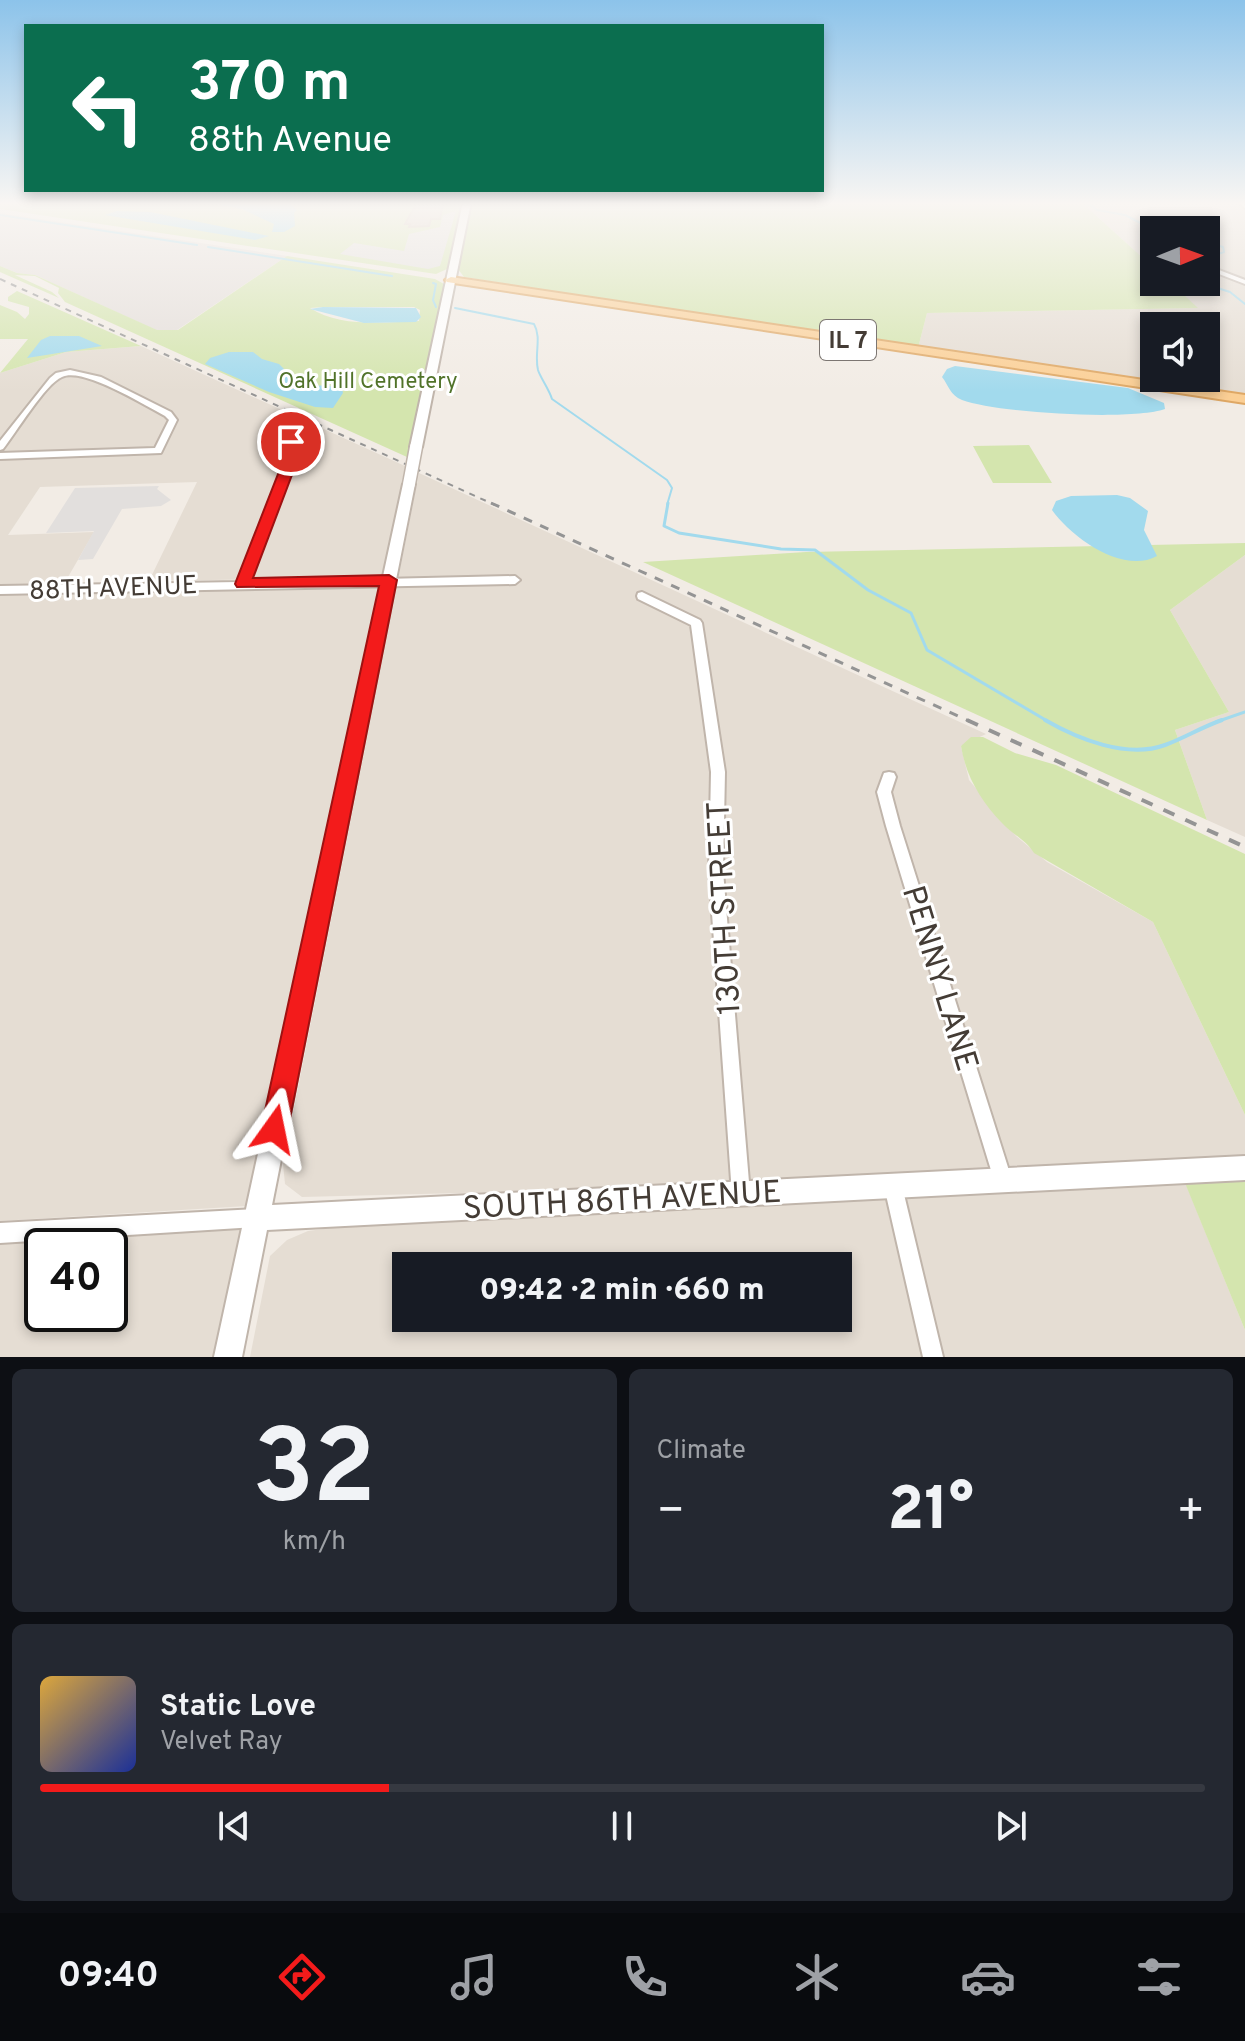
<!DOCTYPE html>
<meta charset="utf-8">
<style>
:root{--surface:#171b24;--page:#242831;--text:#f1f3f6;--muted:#9ea1a6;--line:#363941;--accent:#f31b1b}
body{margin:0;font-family:Overpass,sans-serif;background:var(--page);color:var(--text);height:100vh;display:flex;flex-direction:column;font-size:30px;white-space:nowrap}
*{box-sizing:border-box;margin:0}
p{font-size:26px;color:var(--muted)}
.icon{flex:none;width:44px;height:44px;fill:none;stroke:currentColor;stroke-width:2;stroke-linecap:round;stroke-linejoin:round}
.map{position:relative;height:1357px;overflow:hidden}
.sheet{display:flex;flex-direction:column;gap:12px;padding:12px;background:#0d0f14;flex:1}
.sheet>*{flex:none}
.hud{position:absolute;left:24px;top:24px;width:800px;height:168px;border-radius:0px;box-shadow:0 4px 12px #0003;background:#0b6e4f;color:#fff;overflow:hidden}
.needle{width:52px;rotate:89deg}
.fabs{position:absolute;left:1140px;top:216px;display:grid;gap:16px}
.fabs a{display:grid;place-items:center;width:80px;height:80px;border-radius:0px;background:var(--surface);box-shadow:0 4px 12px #0003;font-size:40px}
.speed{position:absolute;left:24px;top:1228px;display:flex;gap:16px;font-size:40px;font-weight:700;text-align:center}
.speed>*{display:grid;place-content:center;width:104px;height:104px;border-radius:50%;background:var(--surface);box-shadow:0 4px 12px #0003;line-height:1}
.speed .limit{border:4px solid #111;border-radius:12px;background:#fff;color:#111}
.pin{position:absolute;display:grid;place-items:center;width:68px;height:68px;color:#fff;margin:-34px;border:4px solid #fff;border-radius:50%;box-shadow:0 2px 8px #0007}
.me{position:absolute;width:88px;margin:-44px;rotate:12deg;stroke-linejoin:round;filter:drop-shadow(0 0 6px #0008)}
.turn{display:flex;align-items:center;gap:28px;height:168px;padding:0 32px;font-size:36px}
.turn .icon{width:104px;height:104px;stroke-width:2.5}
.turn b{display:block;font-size:56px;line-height:68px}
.big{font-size:60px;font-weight:800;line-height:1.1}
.sheet .tile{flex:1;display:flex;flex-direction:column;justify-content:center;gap:12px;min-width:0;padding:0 28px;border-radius:12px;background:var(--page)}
.sheet .dial{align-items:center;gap:0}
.dial b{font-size:104px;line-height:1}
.song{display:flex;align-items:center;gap:24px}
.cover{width:96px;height:96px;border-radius:12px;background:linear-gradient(135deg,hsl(40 70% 55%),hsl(230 70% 35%))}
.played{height:8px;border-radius:4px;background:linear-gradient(90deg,var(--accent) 30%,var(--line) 30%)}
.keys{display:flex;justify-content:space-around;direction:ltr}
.heat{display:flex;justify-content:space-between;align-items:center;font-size:44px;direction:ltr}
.sheet .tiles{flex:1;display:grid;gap:12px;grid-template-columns:1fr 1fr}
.tile:last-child{grid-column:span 2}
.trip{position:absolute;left:392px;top:1252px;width:460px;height:80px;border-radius:0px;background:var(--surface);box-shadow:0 4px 12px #0003;font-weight:800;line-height:80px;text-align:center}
.tab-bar{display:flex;height:128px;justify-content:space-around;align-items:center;background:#090b0e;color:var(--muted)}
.tab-bar .icon{width:56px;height:56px}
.tab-bar .current{color:var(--accent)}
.tab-bar b{font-size:36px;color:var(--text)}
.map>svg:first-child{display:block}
.residential{fill:#e5ddd3;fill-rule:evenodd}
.industrial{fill:#e4deda}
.green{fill:#d4e5ae;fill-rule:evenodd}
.parking{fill:#e2dfdd}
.water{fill:#a2daed}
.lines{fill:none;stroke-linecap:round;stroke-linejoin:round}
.stream-far2{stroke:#a2daed;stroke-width:2}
.stream-far1{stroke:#a2daed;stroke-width:3}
.stream{stroke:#a2daed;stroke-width:4}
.building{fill:#d6c9bd;stroke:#cdbcae;stroke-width:2}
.minor-casing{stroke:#c0b5ab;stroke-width:4}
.tertiary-casing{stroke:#c0b5ab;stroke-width:4}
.primary-casing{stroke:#dfa865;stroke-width:4}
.minor{fill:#fff;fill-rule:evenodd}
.tertiary{fill:#fff;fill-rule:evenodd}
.primary{fill:#fbcf95;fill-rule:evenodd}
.rail-far2{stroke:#949494;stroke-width:2;stroke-dasharray:6 6;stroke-linecap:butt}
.rail-far1{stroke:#949494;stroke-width:3;stroke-dasharray:9 9;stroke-linecap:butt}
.rail{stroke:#949494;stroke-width:4;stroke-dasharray:12 12;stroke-linecap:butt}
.tertiary-bridge-casing{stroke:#c0b5ab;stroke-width:15;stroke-linecap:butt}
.tertiary-bridge{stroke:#fff;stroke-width:12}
.route{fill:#f31b1b;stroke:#9e1212;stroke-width:2}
.labels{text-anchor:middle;stroke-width:6;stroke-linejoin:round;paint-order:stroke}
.far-park-label{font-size:22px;fill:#51732a;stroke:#fff}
.shield{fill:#fff;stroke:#7c7672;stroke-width:2}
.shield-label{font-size:24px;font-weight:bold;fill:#443c35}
.street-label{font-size:26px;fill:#443c35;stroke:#fff}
.near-street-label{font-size:32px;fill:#443c35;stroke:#fff}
</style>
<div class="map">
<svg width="1245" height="1357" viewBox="0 0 1245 1357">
<rect width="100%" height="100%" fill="#f2ece5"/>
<path class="residential" d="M 1081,202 L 1245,202 L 1245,396 L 918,348 L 927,313 L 1197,308 L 1170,282 L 1206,282 L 1206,230 L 1154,230 L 1154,268 ZM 1154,326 L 1206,326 L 1206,378 L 1154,378 Z
M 141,346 L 405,466 L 384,577 L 149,581 L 197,482 L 40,487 L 8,535 L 94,532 L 64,584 L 0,586 L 0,373 L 66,352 Z
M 419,473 L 986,734 L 961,746 L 969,780 L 1016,836 L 1047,862 L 1153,922 L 1245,1115 L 1245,1155 L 785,1185 L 302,1197 L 285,1184 L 283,1164 Z
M 1245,555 L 1245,837 L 1207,820 L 1175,730 L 1229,712 L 1170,610 Z
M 381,585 L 247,1206 L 0,1221 L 0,595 Z
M 1185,1182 L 1245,1330 L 1245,1357 L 250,1357 L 270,1256 L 287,1240 L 308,1231 L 384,1221 ZM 406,1266 L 838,1266 L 838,1318 L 406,1318 Z
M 245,1229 L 217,1357 L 0,1357 L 0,1242 ZM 42,1246 L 110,1246 L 110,1314 L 42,1314 Z"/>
<path class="industrial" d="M 0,213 L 287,256 L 177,330 L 156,330 L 35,275 L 17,273 L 0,266 Z"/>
<path class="green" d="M 0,202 L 462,202 L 447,269 L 436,274 L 0,209 Z
M 472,202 L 1081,202 L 1154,268 L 1154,282 L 1170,282 L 1198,308 L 927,313 L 918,348 L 464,277 L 458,269 Z
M 287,256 L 435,279 L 444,284 L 407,457 L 65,302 L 58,293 L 59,288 L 35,276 L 15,275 L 52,292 L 59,298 L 0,272 L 0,266 L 17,273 L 35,275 L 157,330 L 178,330 ZM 323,307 L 414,307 L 420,310 L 419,321 C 385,322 340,328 310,308 Z
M 17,291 L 141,346 L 66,352 L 0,373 L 28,339 L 0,339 L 0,305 L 17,312 L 25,319 L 29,314 L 29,307 L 8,301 L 8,297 Z
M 1029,445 L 1052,483 L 993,483 L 973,446 Z
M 1245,543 L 1245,555 L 1170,610 L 1229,712 L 1175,730 L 1207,820 L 643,562 L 806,552 Z
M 971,737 L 983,737 L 1015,753 L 1056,765 L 1245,854 L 1245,1115 L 1153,922 L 1034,853 C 1026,840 1012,834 1002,823 C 981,801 966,777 961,746 Z
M 1245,1178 L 1245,1330 L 1185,1183 Z"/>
<path class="parking" d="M 456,211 L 440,266 L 428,269 L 340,254 L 354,243 L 404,251 L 409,234 L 440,227 L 443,215 Z
M 159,486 L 157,489 L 171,500 L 161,506 L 122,509 L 93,559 L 78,560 L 94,531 L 46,533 L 75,488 Z"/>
<path class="water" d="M 206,202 L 289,202 L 297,210 L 294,213 L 295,226 L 284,232 L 272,232 L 274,224 L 242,209 Z
M 117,211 L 150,212 L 269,236 L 255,240 L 105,215 Z
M 323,307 L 416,308 L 421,317 L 416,322 L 364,323 L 310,309 Z
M 50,336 L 79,336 L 102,346 L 27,358 L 41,340 Z
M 229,352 L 253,352 L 262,359 L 279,364 L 298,383 L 282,390 L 325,385 L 342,389 L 343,393 L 333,408 L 315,407 L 269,392 L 205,364 L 210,358 Z
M 955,366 L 1128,388 L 1164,403 L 1165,409 C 1131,421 997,413 962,400 C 950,395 949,386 942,377 L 947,369 Z
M 1117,495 L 1130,498 L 1148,511 L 1144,530 L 1157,556 C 1123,575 1071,537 1052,510 L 1056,501 L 1071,496 Z"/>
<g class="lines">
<path class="stream-far2" d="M 1080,202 L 1091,206
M 1095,202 L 1090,204 L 1097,210 L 1125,215 L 1154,230
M 0,215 L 197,245
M 1206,242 L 1223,247 L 1224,252 L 1206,258
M 208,247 L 392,276
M 1199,282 L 1230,292 L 1245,304
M 433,283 L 436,284 L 433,300 L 436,307
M 455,308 L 534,324 C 542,338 534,354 538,370 C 540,377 549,389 552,399 L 667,480 L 672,488 L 667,505"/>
<path class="stream-far1" d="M 668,503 L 664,526 L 679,533 L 781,549 L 815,550 L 868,590 L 911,613 L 927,650 L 1049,722
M 1216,722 L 1245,712"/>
<path class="stream" d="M 1045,720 C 1078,739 1127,759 1165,745 C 1184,738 1202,727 1222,720"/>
</g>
<path class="building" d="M 443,203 L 440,219 L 431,219 L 429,226 L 409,227 L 410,224 L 405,224 L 416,204 Z"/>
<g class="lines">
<defs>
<path id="minor" d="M 1237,202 L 1244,202 L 1245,208 Z
M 1206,265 L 1245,280 L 1245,284 L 1206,269 Z
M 70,370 L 101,377 L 171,412 L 177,420 L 161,453 L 0,459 L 0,453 L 155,448 L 169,420 L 165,416 C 144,405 83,367 62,377 C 45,384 16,433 3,449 L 0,450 L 0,441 L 50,378 L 56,373 Z
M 291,439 L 295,442 L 299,451 L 249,582 L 515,576 L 520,580 L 515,584 L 0,594 L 0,586 L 238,582 L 289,451 L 287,442 Z
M 642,592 L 700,620 L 702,623 L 725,772 L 723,871 L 750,1194 L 748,1201 L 741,1203 L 734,1201 L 732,1194 L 709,871 L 711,772 L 691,625 L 638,599 L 637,596 L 638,593 Z
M 889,772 L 894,773 L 896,777 L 891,792 L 900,826 L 1012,1180 L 1009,1186 L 1003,1189 L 997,1186 L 994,1180 L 886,826 L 877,792 L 884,773 Z
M 893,1177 L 900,1179 L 902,1186 L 943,1357 L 923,1357 L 884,1186 L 886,1179 Z
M 256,1209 L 263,1211 L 265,1218 L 263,1225 L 256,1227 L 0,1243 L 0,1223 Z"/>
<path id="tertiary" d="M 463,202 L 471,202 L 422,447 L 416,451 L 410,447 Z
M 409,480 L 415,484 L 272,1205 L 1245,1156 L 1245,1180 L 267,1230 L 242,1357 L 214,1357 L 403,484 Z"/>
<path id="primary" d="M 451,277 L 1245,395 L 1245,403 L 447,282 L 445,280 Z"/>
</defs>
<use href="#minor" class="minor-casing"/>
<use href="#tertiary" class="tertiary-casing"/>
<use href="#primary" class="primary-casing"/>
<use href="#minor" class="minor"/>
<use href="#tertiary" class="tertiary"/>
<use href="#primary" class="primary"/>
<path class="rail-far2" d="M 0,279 L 495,505"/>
<path class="rail-far1" d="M 491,503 L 971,722"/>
<path class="rail" d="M 967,720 L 1245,847"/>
<defs>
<path id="tertiary-bridge" d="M 409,484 L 416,447"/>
</defs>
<use href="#tertiary-bridge" class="tertiary-bridge-casing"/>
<use href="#tertiary-bridge" class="tertiary-bridge"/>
</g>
<linearGradient id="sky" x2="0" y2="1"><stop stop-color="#8cc3ea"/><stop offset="0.52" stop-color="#f9f6f3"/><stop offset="1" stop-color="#f9f6f3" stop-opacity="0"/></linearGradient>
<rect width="1245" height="392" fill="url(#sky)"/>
<path class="route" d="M 286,439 L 296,439 L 301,451 L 253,578 L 389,575 L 397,580 L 288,1129 L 284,1139 L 274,1142 L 265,1139 L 261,1129 L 379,586 L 237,587 L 235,584 L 287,451 Z"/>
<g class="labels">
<g class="far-park-label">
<text x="368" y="388">Oak Hill Cemetery</text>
</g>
<rect class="shield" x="820" y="320" width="56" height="40" rx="6"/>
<g class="shield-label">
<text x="848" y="348">IL 7</text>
</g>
<g class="street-label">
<text transform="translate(113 587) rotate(-2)" y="9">88TH AVENUE</text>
</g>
<g class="near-street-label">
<text transform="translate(723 908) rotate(-93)" y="11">130TH STREET</text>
<text transform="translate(941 978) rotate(73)" y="11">PENNY LANE</text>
<text transform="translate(622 1199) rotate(-3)" y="11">SOUTH 86TH AVENUE</text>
</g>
</g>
</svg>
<div class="fabs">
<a><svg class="needle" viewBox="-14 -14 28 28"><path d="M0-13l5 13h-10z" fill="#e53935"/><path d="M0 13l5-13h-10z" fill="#9ea1a6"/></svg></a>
<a><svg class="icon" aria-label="sound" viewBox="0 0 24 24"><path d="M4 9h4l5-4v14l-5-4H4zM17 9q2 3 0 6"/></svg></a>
</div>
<div class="speed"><div class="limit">40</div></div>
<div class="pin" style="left:291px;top:442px;background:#d93025"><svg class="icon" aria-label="arrive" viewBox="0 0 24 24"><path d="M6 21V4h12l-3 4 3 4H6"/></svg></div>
<svg class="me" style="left:274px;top:1129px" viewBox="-20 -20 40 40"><path d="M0-17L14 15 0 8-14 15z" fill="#f31b1b" stroke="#fff" stroke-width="4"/></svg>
<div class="trip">09:42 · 2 min · 660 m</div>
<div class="hud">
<div class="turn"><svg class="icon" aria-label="left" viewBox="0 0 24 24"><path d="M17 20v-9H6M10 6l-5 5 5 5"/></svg><div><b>370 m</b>88th Avenue</div></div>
</div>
</div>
<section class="sheet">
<div class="tiles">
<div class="tile dial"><b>32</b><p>km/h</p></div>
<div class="tile"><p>Climate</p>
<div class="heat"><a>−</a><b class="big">21°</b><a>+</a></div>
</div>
<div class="tile">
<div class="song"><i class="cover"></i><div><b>Static Love</b><p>Velvet Ray</p></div></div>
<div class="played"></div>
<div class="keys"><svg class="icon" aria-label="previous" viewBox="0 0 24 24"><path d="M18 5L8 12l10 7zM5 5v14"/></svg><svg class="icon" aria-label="pause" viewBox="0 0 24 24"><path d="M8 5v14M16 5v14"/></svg><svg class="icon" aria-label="next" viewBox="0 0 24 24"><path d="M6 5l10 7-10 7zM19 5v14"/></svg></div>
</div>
</div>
</section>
<nav class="tab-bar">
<b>09:40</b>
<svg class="icon current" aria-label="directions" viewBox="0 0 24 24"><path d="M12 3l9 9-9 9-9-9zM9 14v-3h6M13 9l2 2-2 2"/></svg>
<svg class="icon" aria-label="music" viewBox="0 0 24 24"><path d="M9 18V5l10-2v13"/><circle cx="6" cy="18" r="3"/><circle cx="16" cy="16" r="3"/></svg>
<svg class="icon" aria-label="phone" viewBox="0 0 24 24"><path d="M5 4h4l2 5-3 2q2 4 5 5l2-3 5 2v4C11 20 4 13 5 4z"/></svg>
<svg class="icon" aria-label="climate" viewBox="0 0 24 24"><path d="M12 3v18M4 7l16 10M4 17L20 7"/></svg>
<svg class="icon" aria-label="car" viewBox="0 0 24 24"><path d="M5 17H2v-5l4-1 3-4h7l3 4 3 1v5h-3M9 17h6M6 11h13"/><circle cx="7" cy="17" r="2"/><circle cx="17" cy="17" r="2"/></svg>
<svg class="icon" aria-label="filters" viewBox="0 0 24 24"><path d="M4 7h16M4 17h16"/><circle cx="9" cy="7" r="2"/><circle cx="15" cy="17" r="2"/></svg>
</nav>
